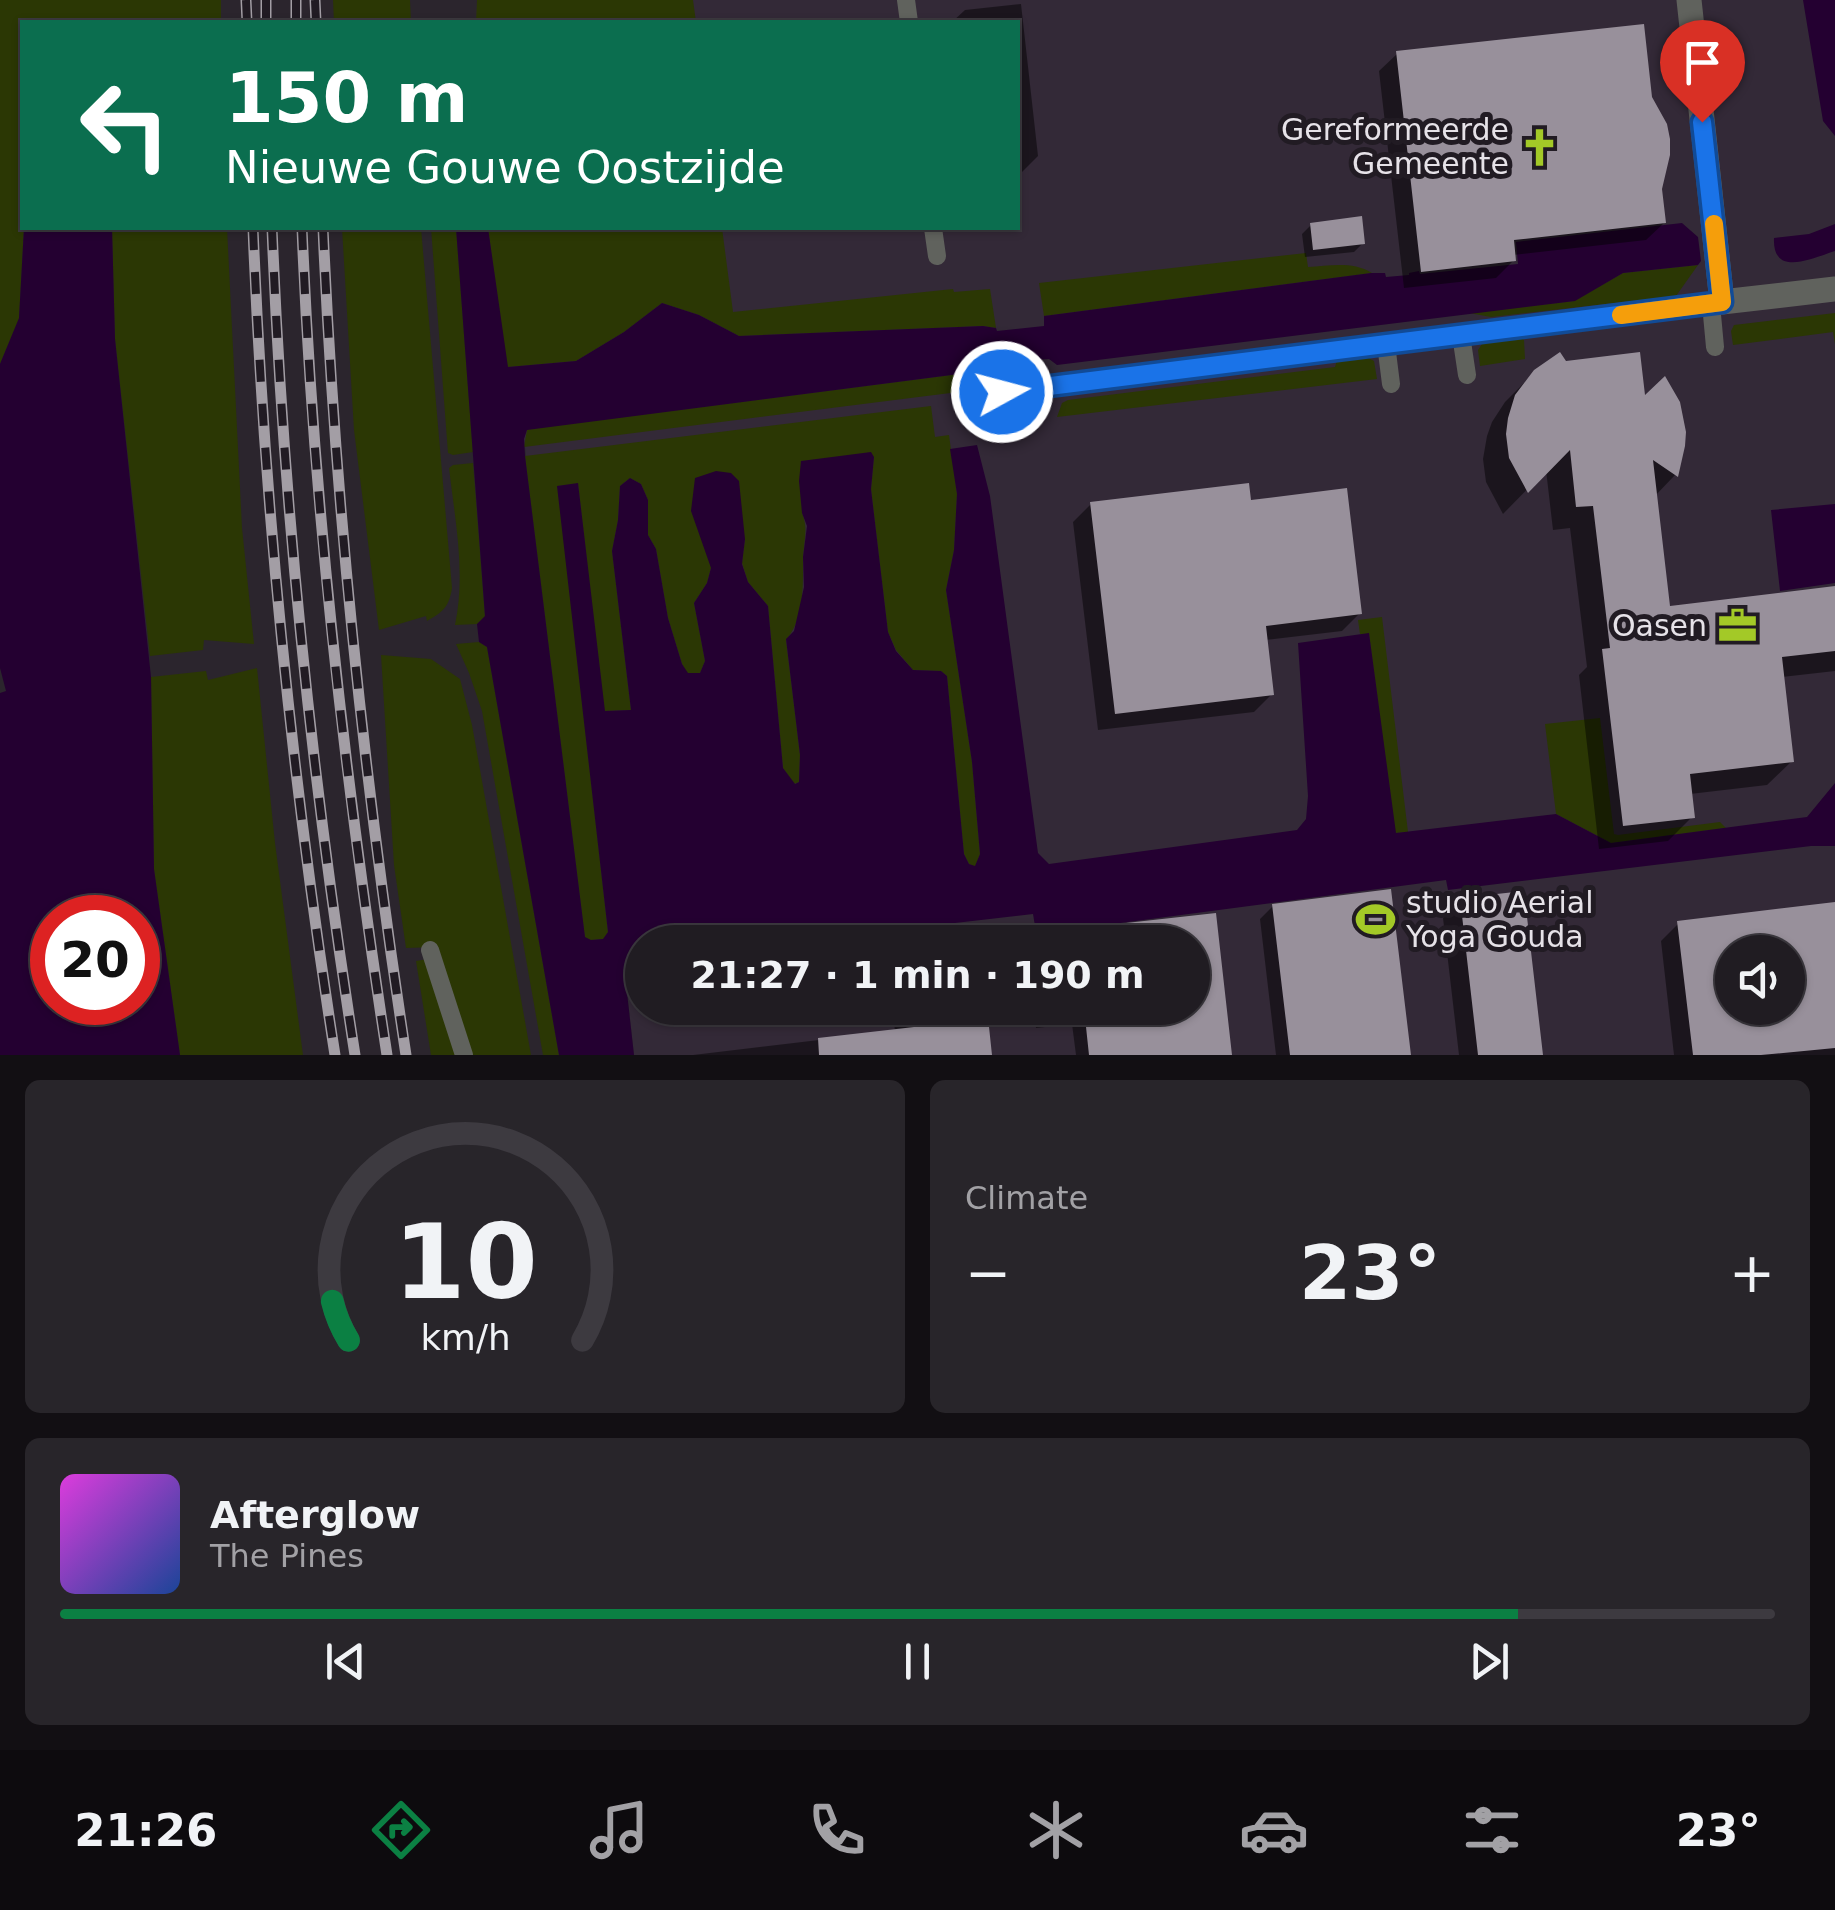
<!DOCTYPE html>
<meta charset="utf-8">
<style>
:root{--surface:#201c22;--page:#28252a;--text:#f1f3f6;--muted:#a2a1a5;--line:#3d3a40;--accent:#0b8043}
body{margin:0;font-family:"DejaVu Sans",sans-serif;background:var(--page);color:var(--text);height:100vh;display:flex;flex-direction:column;font-size:38px;white-space:nowrap}
*{box-sizing:border-box;margin:0}
p{font-size:32px;color:var(--muted)}
.icon{flex:none;width:55px;height:55px;fill:none;stroke:currentColor;stroke-width:2;stroke-linecap:round;stroke-linejoin:round}
.map{position:relative;height:1055px;overflow:hidden}
.details{display:flex;flex-direction:column;gap:25px;padding:25px;background:#120f13;flex:1}
.details>*{flex:none}
.hud{position:absolute;left:20px;top:20px;width:1000px;height:210px;border-radius:0px;box-shadow:0 2px 8px #0004,0 0 0 2px var(--line);background:#0b6e4f;color:#fff;overflow:hidden}
.controls{position:absolute;left:1715px;top:935px;display:grid;gap:20px}
.controls a{display:grid;place-items:center;width:90px;height:90px;border-radius:50%;background:var(--surface);box-shadow:0 2px 8px #0004,0 0 0 2px var(--line);font-size:50px}
.speed{position:absolute;left:30px;top:895px;display:flex;gap:20px;font-size:50px;font-weight:700;text-align:center}
.speed>*{display:grid;place-content:center;width:130px;height:130px;border-radius:50%;background:var(--surface);box-shadow:0 2px 8px #0004,0 0 0 2px var(--line);line-height:1}
.speed .limit{border:15px solid #d22;background:#fff;color:#111}
.pin{position:absolute;display:grid;place-items:center;width:85px;height:85px;color:#fff;margin:-102px -42px;border-radius:50% 50% 50% 0;rotate:-45deg;box-shadow:0 0 10px #0007}
.pin .icon{rotate:45deg}
.me{position:absolute;width:110px;margin:-55px;rotate:83deg;stroke-linejoin:round;filter:drop-shadow(0 0 8px #0008)}
.turn{display:flex;align-items:center;gap:35px;height:210px;padding:0 40px;font-size:45px}
.turn .icon{width:130px;height:130px;stroke-width:2.5}
.turn b{display:block;font-size:70px;line-height:85px}
.big{font-size:75px;font-weight:600;line-height:1.1}
.details .widget{flex:1;display:flex;flex-direction:column;justify-content:center;gap:15px;min-width:0;padding:0 35px;border-radius:15px;background:var(--page)}
.details .dial{align-items:center;gap:0}
.dial svg{height:260px;overflow:visible;fill:none;stroke:var(--line);stroke-width:7;stroke-linecap:round;text-anchor:middle}
.dial text{fill:var(--text);stroke:none}
.song{display:flex;align-items:center;gap:30px}
.cover{width:120px;height:120px;border-radius:15px;background:linear-gradient(135deg,hsl(300 70% 55%),hsl(220 70% 35%))}
.played{height:10px;border-radius:5px;background:linear-gradient(90deg,var(--accent) 85%,var(--line) 85%)}
.keys{display:flex;justify-content:space-around;direction:ltr}
.heat{display:flex;justify-content:space-between;align-items:center;font-size:55px;direction:ltr}
.details .tiles{flex:1;display:grid;gap:25px;grid-template-columns:1fr 1fr}
.widget:last-child{grid-column:span 2}
.trip{position:absolute;left:625px;top:925px;width:585px;height:100px;border-radius:50px;background:var(--surface);box-shadow:0 2px 8px #0004,0 0 0 2px var(--line);font-weight:600;line-height:100px;text-align:center}
.dock{display:flex;height:160px;justify-content:space-around;align-items:center;background:#0d0b0e;color:var(--muted)}
.dock .icon{width:70px;height:70px}
.dock .selected{color:var(--accent)}
.dock b{font-size:45px;color:var(--text)}
.map>svg:first-child{display:block}
.built{fill:#332937;fill-rule:evenodd}
.green{fill:#2b3704}
.water{fill:#240031;fill-rule:evenodd}
.shadow{fill:#0007;fill-rule:evenodd}
.building{fill:#98909b;fill-rule:evenodd}
.lines{fill:none;stroke-linecap:round;stroke-linejoin:round}
.service{stroke:#60625d;stroke-width:18}
.minor{stroke:#60625d;stroke-width:25}
.rail-casing{stroke:#a39ea5;stroke-width:11}
.rail{stroke:#211b23;stroke-width:8;stroke-dasharray:22;stroke-linecap:butt}
.route-casing{stroke:#114b97;stroke-width:25}
.route{stroke:#1a73e8;stroke-width:18}
.slow{stroke:#f59e0b;stroke-width:18}
.labels{text-anchor:middle;stroke-width:10;stroke-linejoin:round;paint-order:stroke}
.poi-label{font-size:30px;fill:#e6e2e8;stroke:#211b23;text-anchor:end}
</style>
<div class="map">
<svg width="1835" height="1055" viewBox="0 0 1835 1055">
<rect width="100%" height="100%" fill="#2b252d"/>
<path class="built" d="M 477,0 L 1835,0 L 1835,1055 L 634,1055 L 625,975 L 585,938 L 524,439 L 507,367 L 488,228 L 1018,228 L 1018,22 L 476,22 ZM 642,942 L 1192,942 L 1192,1008 L 642,1008 ZM 1732,952 L 1788,952 L 1788,1008 L 1732,1008 Z"/>
<path class="green" d="M 0,0 L 221,0 L 221,22 L 22,22 L 22,228 L 24,228 L 19,319 L 0,364 Z
M 333,0 L 410,0 L 411,22 L 334,22 Z
M 477,0 L 693,0 L 696,22 L 476,22 Z
M 112,228 L 227,228 L 242,528 L 254,644 L 204,640 L 203,650 L 150,656 L 115,339 Z
M 342,228 L 421,228 L 452,588 C 449,607 443,612 427,621 L 426,616 L 379,630 L 354,430 Z
M 431,228 L 456,228 L 473,452 L 453,455 L 448,453 Z
M 488,228 L 722,228 L 733,312 L 953,289 L 954,292 L 990,289 L 996,328 L 983,326 L 739,336 L 699,315 L 662,303 L 624,332 L 576,361 L 507,367 Z
M 1306,253 L 1308,267 C 1330,266 1352,261 1372,273 L 1044,316 L 1039,283 Z
M 1698,265 L 1676,296 L 1491,317 L 1469,313 L 1574,301 L 1623,273 Z
M 1835,313 L 1835,344 L 1833,332 L 1733,345 L 1731,331 L 1734,325 Z
M 1518,336 L 1524,340 L 1525,359 L 1480,366 L 1478,350 L 1484,341 Z
M 1361,354 L 1374,361 L 1377,379 L 1057,417 L 1062,403 L 1068,400 L 1335,367 L 1338,357 Z
M 998,369 L 993,378 L 982,389 L 524,447 L 527,430 L 529,429 Z
M 931,406 L 935,437 L 949,435 L 957,494 L 954,550 L 946,590 L 972,762 L 980,854 L 975,867 L 969,864 L 964,854 L 947,676 L 941,671 L 913,670 L 896,650 L 888,632 L 871,489 L 874,457 L 802,513 C 809,530 803,543 803,561 C 803,587 804,619 786,640 L 800,755 L 799,782 L 794,784 L 783,768 L 768,606 L 748,582 L 742,563 L 745,539 L 711,568 L 707,583 L 694,603 L 705,661 L 700,673 L 687,673 L 682,664 L 668,618 L 656,549 L 648,535 L 648,500 L 641,484 L 630,478 L 620,486 L 618,520 L 612,551 L 631,710 L 604,711 L 578,484 L 558,486 L 608,932 L 604,939 L 591,940 L 585,938 L 525,456 Z
M 473,463 L 485,617 L 477,624 L 455,625 C 466,573 455,520 449,468 L 453,465 Z
M 1382,617 L 1408,832 L 1395,833 L 1369,634 L 1360,634 L 1358,620 Z
M 479,642 L 487,647 L 559,1055 L 543,1055 L 482,711 L 469,673 L 456,644 Z
M 381,655 L 431,659 L 460,679 L 472,725 L 531,1055 L 472,1055 L 437,947 L 406,948 L 394,865 Z
M 257,668 L 275,843 L 303,1055 L 180,1055 L 154,869 L 151,677 L 206,671 L 208,680 Z
M 1600,718 L 1614,834 L 1618,835 L 1720,822 L 1726,828 L 1611,843 L 1556,814 L 1545,724 Z
M 428,959 L 458,1055 L 431,1055 L 416,961 Z"/>
<path class="water" d="M 1803,0 L 1835,0 L 1835,136 L 1823,121 Z
M 1682,223 L 1698,237 L 1701,261 L 1698,265 L 1623,273 L 1575,301 L 1057,365 L 1049,359 L 1001,362 L 998,369 L 527,430 L 524,439 L 525,456 L 585,937 L 591,940 L 603,939 L 608,932 L 557,486 L 578,483 L 605,711 L 631,710 L 612,551 L 618,520 L 620,486 L 630,478 L 641,484 L 648,500 L 648,535 L 656,549 L 668,618 L 682,664 L 688,673 L 700,673 L 705,661 L 694,603 L 707,583 L 711,568 L 691,511 L 695,478 L 716,471 L 731,473 L 739,481 L 745,539 L 742,564 L 748,582 L 768,606 L 783,768 L 795,784 L 799,782 L 800,755 L 786,639 L 794,631 L 804,587 L 803,557 L 807,526 L 802,513 L 799,481 L 801,461 L 871,452 L 874,457 L 871,489 L 888,632 L 896,651 L 913,670 L 941,671 L 947,676 L 964,854 L 969,864 L 975,866 L 980,854 L 972,762 L 946,590 L 954,550 L 957,494 L 950,449 L 977,445 L 990,496 L 1038,853 L 1049,864 L 1297,830 L 1306,819 L 1308,796 L 1298,643 L 1369,633 L 1396,833 L 1556,814 L 1611,843 L 1807,817 L 1835,783 L 1835,846 L 1811,846 L 1448,890 L 1446,880 L 1075,929 L 1075,933 L 1037,938 L 1033,914 L 789,942 L 642,942 L 642,960 L 635,961 L 625,975 L 634,1055 L 559,1055 L 487,647 L 479,642 L 477,624 L 485,616 L 456,228 L 488,228 L 508,367 L 576,361 L 624,332 L 662,303 L 699,315 L 739,336 L 983,326 L 996,328 L 997,331 L 1044,326 L 1044,316 L 1371,273 L 1385,273 L 1386,277 L 1409,275 L 1409,273 L 1419,271 L 1420,274 L 1518,264 L 1516,242 Z
M 1835,224 L 1835,251 C 1813,258 1772,278 1774,238 L 1809,234 Z
M 24,228 L 112,228 L 115,339 L 151,677 L 154,869 L 180,1055 L 0,1055 L 0,693 L 6,691 L 0,668 L 0,364 L 19,318 ZM 52,918 L 138,918 L 138,1002 L 52,1002 Z
M 1835,504 L 1835,583 L 1780,591 L 1771,510 Z"/>
<path class="shadow" d="M 1021,4 L 1038,156 L 1018,176 L 1018,22 L 952,22 L 965,10 Z
M 1397,54 L 1649,97 L 1664,223 L 1646,240 L 1513,255 L 1514,260 L 1496,278 L 1404,288 L 1379,71 Z
M 1311,225 L 1363,243 L 1354,252 L 1305,257 L 1302,234 Z
M 1564,364 L 1643,400 L 1683,446 L 1675,475 L 1654,497 L 1667,608 L 1835,588 L 1835,671 L 1782,677 L 1792,761 L 1767,785 L 1690,794 L 1692,817 L 1668,841 L 1599,849 L 1579,675 L 1587,667 L 1570,528 L 1553,530 L 1546,470 L 1503,514 L 1486,482 L 1483,459 L 1487,436 L 1492,422 L 1505,402 L 1530,377 Z
M 1249,503 L 1360,613 L 1342,631 L 1265,640 L 1272,694 L 1254,712 L 1098,730 L 1073,522 L 1091,504 Z
M 1461,901 L 1540,1055 L 1459,1055 L 1443,918 Z
M 1835,905 L 1835,1055 L 1674,1055 L 1661,941 L 1678,924 ZM 1732,952 L 1788,952 L 1788,1008 L 1732,1008 Z
M 1273,906 L 1408,1055 L 1276,1055 L 1260,919 Z
M 1214,915 L 1230,1055 L 1076,1055 L 1072,1024 L 1036,1028 L 1033,1008 L 1192,1008 L 1192,942 L 1036,942 L 1038,940 L 1071,936 L 1076,932 Z
M 892,1008 L 984,1008 L 990,1055 L 693,1055 L 895,1031 Z"/>
<path class="building" d="M 1644,24 L 1652,97 L 1667,124 L 1670,139 L 1670,155 L 1662,189 L 1666,223 L 1514,240 L 1516,261 L 1421,272 L 1396,51 Z
M 1362,216 L 1365,244 L 1313,250 L 1310,223 Z
M 1560,352 L 1566,361 L 1640,352 L 1645,395 L 1665,376 L 1680,402 L 1686,432 L 1685,446 L 1678,477 L 1653,460 L 1670,606 L 1835,586 L 1835,651 L 1782,657 L 1794,762 L 1690,774 L 1695,818 L 1623,826 L 1602,649 L 1610,648 L 1593,506 L 1576,507 L 1570,450 L 1528,493 L 1509,458 L 1506,434 L 1508,418 L 1515,395 L 1534,370 Z
M 1249,483 L 1251,500 L 1347,488 L 1362,614 L 1266,626 L 1274,695 L 1115,714 L 1090,502 Z
M 1391,889 L 1411,1055 L 1290,1055 L 1272,904 Z
M 1524,891 L 1543,1055 L 1478,1055 L 1460,898 Z
M 1835,902 L 1835,1048 L 1761,1055 L 1693,1055 L 1677,921 ZM 1732,952 L 1788,952 L 1788,1008 L 1732,1008 Z
M 1216,913 L 1232,1055 L 1089,1055 L 1084,1008 L 1192,1008 L 1192,942 L 1109,942 L 1108,925 Z
M 911,1008 L 987,1008 L 992,1055 L 819,1055 L 818,1038 L 914,1027 Z"/>
<g class="lines">
<path class="service" d="M 906,0 L 909,22
M 933,228 L 937,256
M 1711,304 L 1715,347
M 1461,335 L 1467,375
M 1386,344 L 1391,384
M 1002,391 L 1722,302
M 430,950 L 464,1055"/>
<path class="minor" d="M 1689,0 L 1722,302 L 1835,289"/>
<defs>
<path id="rail" d="M 246,0 L 247,22
M 266,0 L 266,22
M 296,0 L 296,22
M 315,0 L 316,22
M 253,228 C 264,505 292,781 335,1055
M 272,228 C 283,504 312,781 355,1055
M 302,228 C 313,505 345,781 387,1055
M 323,228 C 335,505 364,781 406,1055"/>
</defs>
<use href="#rail" class="rail-casing"/>
<use href="#rail" class="rail"/>
</g>
<g class="lines">
<defs>
<path id="route" d="M 1002,392 L 1722,302 L 1702,122"/>
</defs>
<use href="#route" class="route-casing"/>
<use href="#route" class="route"/>
<path class="slow" d="M 1621,315 L 1722,302 L 1714,224"/>
</g>
<defs>
<symbol id="church-bare" viewBox="-9 -9 18 18"><path d="M-1.2-6h2.4v3.5h3.3v2.4h-3.3V6h-2.4V-.1h-3.3v-2.4h3.3Z" fill="#a3c927" stroke="#211b23" stroke-width="2.5" paint-order="stroke"/></symbol>
<symbol id="office-bare" viewBox="-9 -9 18 18"><path d="M-6-3h4V-5.5h4V-3h4V5H-6ZM-1-4.5V-3h2v-1.5ZM-6 0V1H6V0Z" fill="#a3c927" stroke="#211b23" stroke-width="2.5" paint-order="stroke"/></symbol>
<symbol id="stadium-bare" viewBox="-9 -9 18 18"><path d="M0-5a6.5 5 0 1 0 0 10a6.5 5 0 1 0 0-10ZM-3.5-1.8h7v3.6h-7Z" fill="#a3c927" stroke="#211b23" stroke-width="2.5" paint-order="stroke"/></symbol>
</defs>
<g fill-rule="evenodd">
<use href="#church-bare" x="1512" y="120" width="55" height="55"/>
<use href="#office-bare" x="1710" y="598" width="55" height="55"/>
<use href="#stadium-bare" x="1348" y="892" width="55" height="55"/>
</g>
<g class="labels">
<g class="poi-label">
<text x="1509" y="140">Gereformeerde<tspan x="1509" dy="34">Gemeente</tspan></text>
<text x="1707" y="636">Oasen</text>
<text x="1406" y="913" text-anchor="start">studio Aerial<tspan x="1406" dy="34">Yoga Gouda</tspan></text>
</g>
</g>
</svg>
<div class="controls">
<a><svg class="icon" aria-label="sound" viewBox="0 0 24 24"><path d="M4 9h4l5-4v14l-5-4H4zM17 9q2 3 0 6"/></svg></a>
</div>
<div class="speed"><div class="limit">20</div></div>
<div class="pin" style="left:1702px;top:122px;background:#d93025"><svg class="icon" aria-label="arrive" viewBox="0 0 24 24"><path d="M6 21V4h12l-3 4 3 4H6"/></svg></div>
<svg class="me" style="left:1002px;top:392px" viewBox="-20 -20 40 40"><circle r="17" fill="#1a73e8" stroke="#fff" stroke-width="3"/><path d="M0-11L8 9 0 5-8 9z" fill="#fff"/></svg>
<div class="trip">21:27 · 1 min · 190 m</div>
<div class="hud">
<div class="turn"><svg class="icon" aria-label="left" viewBox="0 0 24 24"><path d="M17 20v-9H6M10 6l-5 5 5 5"/></svg><div><b>150 m</b>Nieuwe Gouwe Oostzijde</div></div>
</div>
</div>
<section class="details">
<div class="tiles">
<div class="widget dial"><svg viewBox="0 0 100 80">
<path d="M14 69A42 42 0 1 1 86 69"/>
<path d="M14 69A42 42 0 0 1 9 57" stroke="#0b8043"/>
<text x="50" y="56" font-size="32" font-weight="700">10</text>
<text x="50" y="72" font-size="11">km/h</text>
</svg></div>
<div class="widget"><p>Climate</p>
<div class="heat"><a>−</a><b class="big">23°</b><a>+</a></div>
</div>
<div class="widget">
<div class="song"><i class="cover"></i><div><b>Afterglow</b><p>The Pines</p></div></div>
<div class="played"></div>
<div class="keys"><svg class="icon" aria-label="previous" viewBox="0 0 24 24"><path d="M18 5L8 12l10 7zM5 5v14"/></svg><svg class="icon" aria-label="pause" viewBox="0 0 24 24"><path d="M8 5v14M16 5v14"/></svg><svg class="icon" aria-label="next" viewBox="0 0 24 24"><path d="M6 5l10 7-10 7zM19 5v14"/></svg></div>
</div>
</div>
</section>
<nav class="dock">
<b>21:26</b>
<svg class="icon selected" aria-label="directions" viewBox="0 0 24 24"><path d="M12 3l9 9-9 9-9-9zM9 14v-3h6M13 9l2 2-2 2"/></svg>
<svg class="icon" aria-label="music" viewBox="0 0 24 24"><path d="M9 18V5l10-2v13"/><circle cx="6" cy="18" r="3"/><circle cx="16" cy="16" r="3"/></svg>
<svg class="icon" aria-label="phone" viewBox="0 0 24 24"><path d="M5 4h4l2 5-3 2q2 4 5 5l2-3 5 2v4C11 20 4 13 5 4z"/></svg>
<svg class="icon" aria-label="climate" viewBox="0 0 24 24"><path d="M12 3v18M4 7l16 10M4 17L20 7"/></svg>
<svg class="icon" aria-label="car" viewBox="0 0 24 24"><path d="M5 17H2v-5l4-1 3-4h7l3 4 3 1v5h-3M9 17h6M6 11h13"/><circle cx="7" cy="17" r="2"/><circle cx="17" cy="17" r="2"/></svg>
<svg class="icon" aria-label="filters" viewBox="0 0 24 24"><path d="M4 7h16M4 17h16"/><circle cx="9" cy="7" r="2"/><circle cx="15" cy="17" r="2"/></svg>
<b>23°</b>
</nav>
